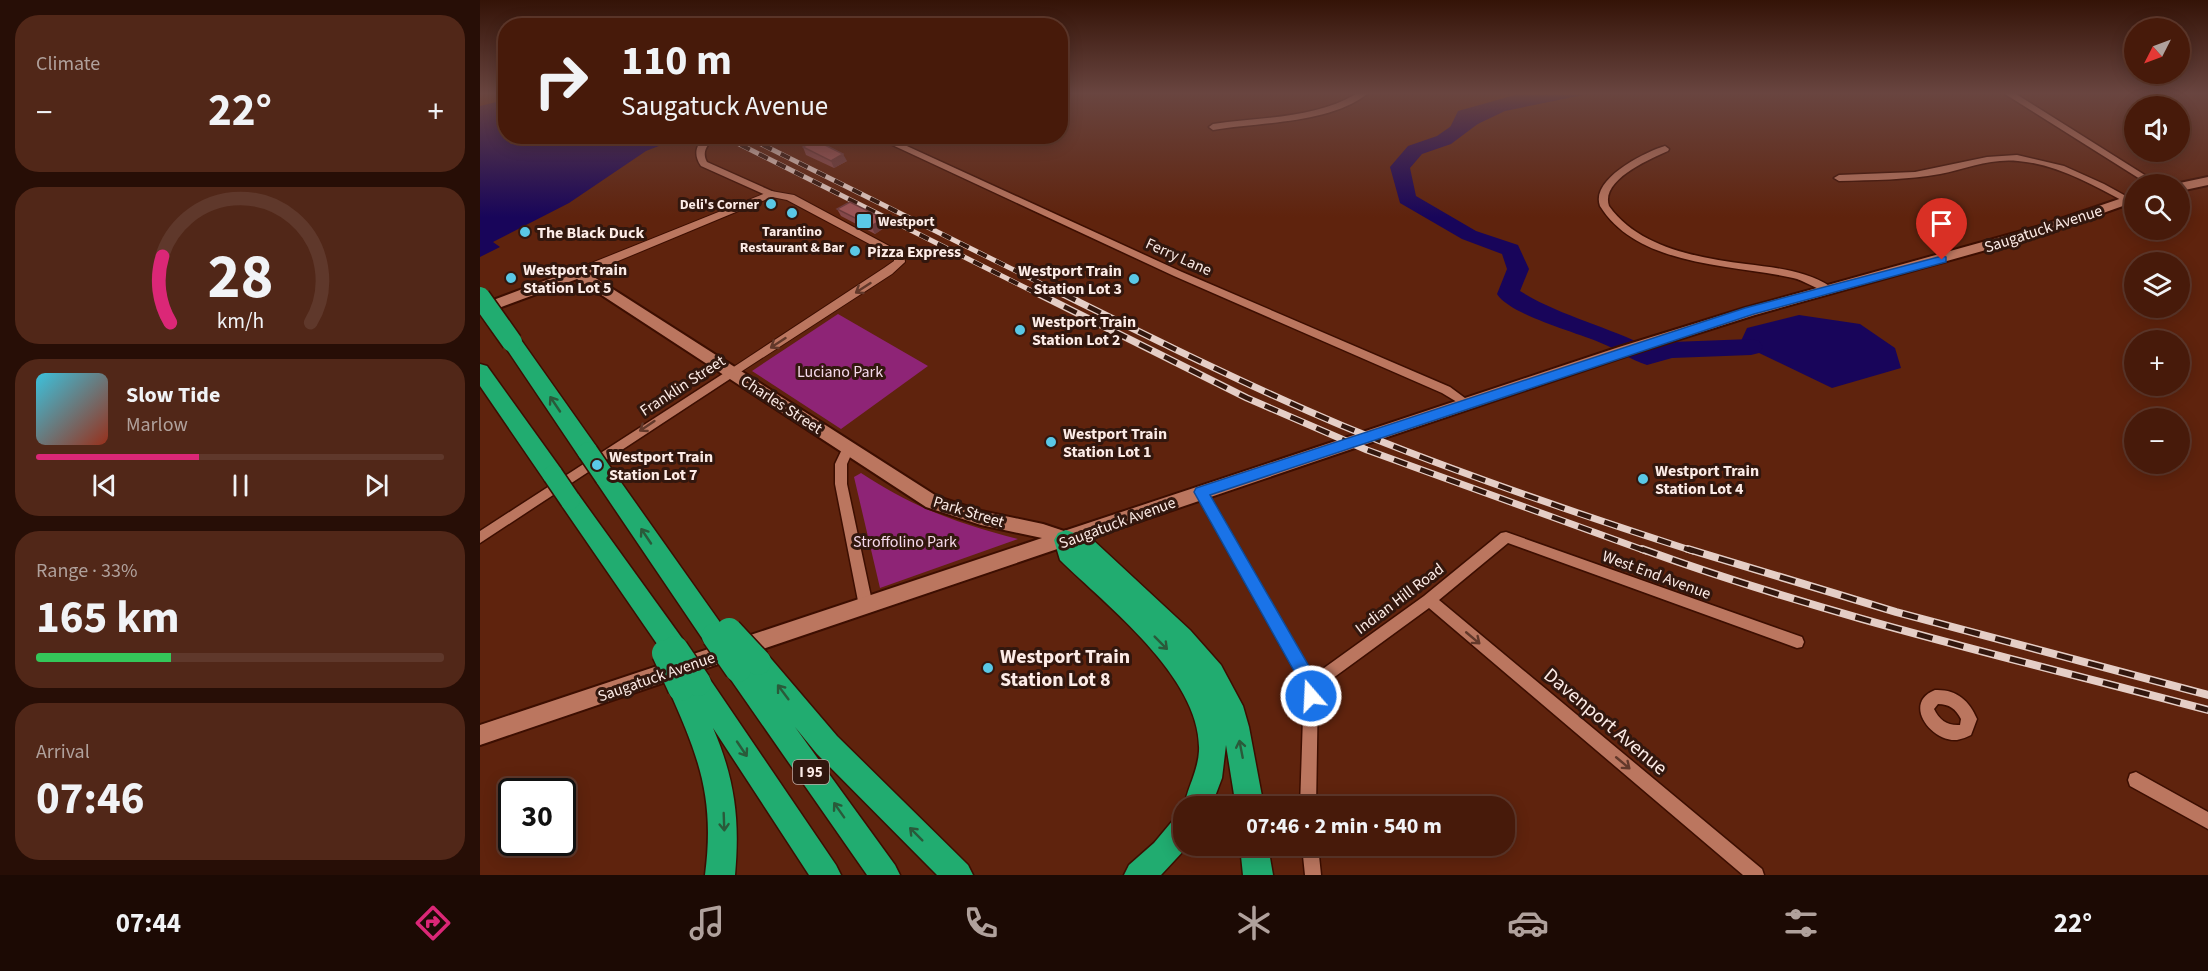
<!DOCTYPE html>
<meta charset="utf-8">
<style>
:root{--surface:#471a0a;--page:#512718;--text:#f1f3f6;--muted:#b0a19c;--line:#5f382b;--accent:#db2777}
body{margin:0;font-family:"Source Sans 3",sans-serif;background:var(--page);color:var(--text);height:100vh;display:flex;flex-direction:column;font-size:22px;white-space:nowrap}
*{box-sizing:border-box;margin:0}
p{font-size:20px;color:var(--muted)}
.icon{flex:none;width:33px;height:33px;fill:none;stroke:currentColor;stroke-width:2;stroke-linecap:round;stroke-linejoin:round}
.map{position:relative;flex:1;overflow:hidden}
.side{display:flex;flex-direction:column;gap:15px;padding:15px;background:#270e06;width:480px}
.side>*{flex:none}
.top-card{position:absolute;left:18px;top:18px;width:570px;height:126px;border-radius:24px;box-shadow:0 3px 15px #0003,0 0 0 2px var(--line);background:#471a0a;color:var(--text);overflow:hidden}
.needle{width:39px;rotate:228deg}
.tools{position:absolute;left:1644px;top:18px;display:grid;gap:12px}
.tools a{display:grid;place-items:center;width:66px;height:66px;border-radius:50%;background:var(--surface);box-shadow:0 3px 15px #0003,0 0 0 2px var(--line);font-size:30px}
.speed{position:absolute;left:18px;top:778px;display:flex;gap:12px;font-size:30px;font-weight:700;text-align:center}
.speed>*{display:grid;place-content:center;width:78px;height:78px;border-radius:50%;background:var(--surface);box-shadow:0 3px 15px #0003,0 0 0 2px var(--line);line-height:1}
.speed .limit{border:3px solid #111;border-radius:9px;background:#fff;color:#111}
.pin{position:absolute;display:grid;place-items:center;width:51px;height:51px;color:#fff;margin:-62px -26px;border-radius:50% 50% 50% 0;rotate:-45deg;box-shadow:0 0 6px #0007}
.pin .icon{rotate:45deg}
.me{position:absolute;width:66px;margin:-33px;rotate:341deg;stroke-linejoin:round;filter:drop-shadow(0 0 4px #0008)}
.turn{display:flex;align-items:center;gap:21px;height:126px;padding:0 24px;font-size:27px}
.turn .icon{width:78px;height:78px;stroke-width:2.5}
.turn b{display:block;font-size:42px;line-height:51px}
.big{font-size:45px;font-weight:700;line-height:1.1}
.side .tile{flex:1;display:flex;flex-direction:column;justify-content:center;gap:9px;min-width:0;padding:0 21px;border-radius:24px;background:var(--page)}
.side .dial{align-items:center;gap:0}
.dial svg{height:156px;overflow:visible;fill:none;stroke:var(--line);stroke-width:7;stroke-linecap:round;text-anchor:middle}
.dial text{fill:var(--text);stroke:none}
.song{display:flex;align-items:center;gap:18px}
.cover{width:72px;height:72px;border-radius:9px;background:linear-gradient(135deg,hsl(190 70% 55%),hsl(10 70% 35%))}
.played{height:6px;border-radius:3px;background:linear-gradient(90deg,var(--accent) 40%,var(--line) 40%)}
.keys{display:flex;justify-content:space-around;direction:ltr}
.heat{display:flex;justify-content:space-between;align-items:center;font-size:33px;direction:ltr}
.charge{height:9px;border-radius:4px;background:linear-gradient(90deg,#34c759 33%,var(--line) 0)}
.trip{position:absolute;left:693px;top:796px;width:342px;height:60px;border-radius:24px;background:var(--surface);box-shadow:0 3px 15px #0003,0 0 0 2px var(--line);font-weight:700;line-height:60px;text-align:center}
.tabs{display:flex;height:96px;justify-content:space-around;align-items:center;background:#1c0a04;color:var(--muted)}
.tabs .icon{width:42px;height:42px}
.tabs .active{color:var(--accent)}
.tabs b{font-size:27px;color:var(--text)}
main{display:flex;flex:1;min-height:0}
.map>svg:first-child{display:block}
.green{fill:#8e2476}
.water{fill:#18055a}
.lines{fill:none;stroke-linecap:round;stroke-linejoin:round}
.river{fill:#18055a;fill-rule:evenodd}
.minor-casing{stroke:#3c0e01;stroke-width:3}
.tertiary-casing{stroke:#3c0e01;stroke-width:2}
.secondary-casing{stroke:#3c0e01;stroke-width:4}
.motorway-casing{stroke:#3c0e01;stroke-width:3}
.minor{fill:#bb765f;fill-rule:evenodd}
.tertiary{fill:#bb765f;fill-rule:evenodd}
.secondary{fill:#bb765f;fill-rule:evenodd}
.motorway{fill:#21ac70;fill-rule:evenodd}
.rail-far2-casing{stroke:#e5cec6;stroke-width:5}
.rail-far1-casing{stroke:#e5cec6;stroke-width:7}
.rail-casing{stroke:#e5cec6;stroke-width:8}
.rail-far2{stroke:#32170e;stroke-width:4;stroke-dasharray:10;stroke-linecap:butt}
.rail-far1{stroke:#32170e;stroke-width:4.5;stroke-dasharray:14;stroke-linecap:butt}
.rail{stroke:#32170e;stroke-width:5;stroke-dasharray:16;stroke-linecap:butt}
.motorway-bridge-far1-casing{stroke:#3c0e01;stroke-width:23;stroke-linecap:butt}
.motorway-bridge-casing{stroke:#3c0e01;stroke-width:29;stroke-linecap:butt}
.motorway-bridge-far1{stroke:#21ac70;stroke-width:20}
.motorway-bridge{stroke:#21ac70;stroke-width:26}
.wall{fill:#85484a}
.shaded-wall{fill:#6c3b3c}
.building{fill:#9b5456;stroke:#6c3b3c;stroke-width:1.5}
.oneway{stroke:#62382a}
.oneway2{stroke:#2a5a3a}
.route{fill:#1a73e8;stroke:#114b97;stroke-width:1.5}
.poi-dot{fill:#5ac8e6;stroke:#32170e;stroke-width:2}
.labels{text-anchor:middle;stroke-width:6;stroke-linejoin:round;paint-order:stroke}
.far-poi-label{font-size:14px;font-weight:bold;fill:#fcebe6;stroke:#32170e;text-anchor:end}
.shield{fill:#32170e;stroke:#bfaba5;stroke-width:1.5}
.shield-label{font-size:15px;font-weight:bold;fill:#fcebe6}
.street-label{font-size:16px;fill:#fcebe6;stroke:#32170e}
.poi-label{font-size:16px;font-weight:bold;fill:#fcebe6;stroke:#32170e;text-anchor:start}
.park-label{font-size:16px;fill:#f5d9eb;stroke:#32170e}
.near-poi-label{font-size:20px;font-weight:bold;fill:#fcebe6;stroke:#32170e;text-anchor:start}
.near-street-label{font-size:20px;fill:#fcebe6;stroke:#32170e}
</style>
<main>
<section class="side">
<div class="tile"><p>Climate</p>
<div class="heat"><a>−</a><b class="big">22°</b><a>+</a></div>
</div>
<div class="tile dial"><svg viewBox="0 0 100 80">
<path d="M14 69A42 42 0 1 1 86 69"/>
<path d="M14 69A42 42 0 0 1 10 35" stroke="#db2777"/>
<text x="50" y="56" font-size="32" font-weight="700">28</text>
<text x="50" y="72" font-size="11">km/h</text>
</svg></div>
<div class="tile">
<div class="song"><i class="cover"></i><div><b>Slow Tide</b><p>Marlow</p></div></div>
<div class="played"></div>
<div class="keys"><svg class="icon" aria-label="previous" viewBox="0 0 24 24"><path d="M18 5L8 12l10 7zM5 5v14"/></svg><svg class="icon" aria-label="pause" viewBox="0 0 24 24"><path d="M8 5v14M16 5v14"/></svg><svg class="icon" aria-label="next" viewBox="0 0 24 24"><path d="M6 5l10 7-10 7zM19 5v14"/></svg></div>
</div>
<div class="tile"><p>Range · 33%</p><b class="big">165 km</b><div class="charge"></div></div>
<div class="tile"><p>Arrival</p><b class="big">07:46</b></div>
</section>
<div class="map">
<svg width="1728" height="875" viewBox="0 0 1728 875">
<rect width="100%" height="100%" fill="#5f230d"/>
<path class="green" d="M 358,314 L 448,366 L 361,429 L 272,371 Z
M 381,473 C 432,507 479,524 538,539 L 400,588 L 374,477 Z"/>
<path class="water" d="M 1035,95 L 1103,95 L 1025,111 L 964,140 L 978,111 Z
M 25,100 L 26,136 L 202,137 L 166,151 L 89,203 L 13,242 L 20,247 L 0,257 L 0,106 Z
M 1319,315 L 1380,324 L 1415,348 L 1421,368 L 1352,388 L 1277,352 L 1261,341 L 1267,328 Z"/>
<g class="lines">
<path class="river" d="M 993,114 L 999,115 L 1002,119 L 999,123 L 971,144 L 942,154 L 930,168 L 936,196 L 996,231 L 1038,245 L 1049,269 L 1040,291 C 1080,316 1127,326 1170,348 L 1192,342 L 1271,339 L 1279,341 L 1283,347 L 1279,353 L 1271,355 L 1192,358 L 1167,365 C 1150,360 1137,349 1121,343 C 1096,332 1030,315 1017,294 L 1027,269 L 1022,254 L 982,239 L 920,203 L 910,167 L 928,146 L 957,136 L 987,115 Z"/>
<defs>
<path id="minor" d="M 876,94 L 887,94 C 849,124 779,122 733,130 L 729,127 L 733,124 C 780,117 834,119 876,94 Z
M 1525,94 L 1536,94 L 1679,184 L 1668,184 Z
M 235,136 C 228,145 221,151 227,162 L 294,192 L 294,196 L 288,196 L 221,166 C 213,154 216,146 225,136 Z
M 393,136 L 405,136 L 702,272 L 970,387 L 993,404 L 987,408 L 962,393 L 694,276 Z
M 1185,146 L 1189,149 L 1188,151 C 1170,159 1120,180 1129,206 C 1159,248 1219,258 1266,264 C 1296,268 1325,270 1351,287 L 1352,289 L 1351,291 C 1341,293 1324,280 1313,278 C 1251,264 1158,267 1120,206 C 1110,179 1165,152 1185,146 Z
M 1537,155 L 1584,166 L 1624,184 L 1653,200 L 1648,203 L 1645,202 C 1611,184 1576,164 1538,161 C 1511,158 1486,169 1460,174 C 1427,180 1393,180 1359,181 L 1354,178 L 1359,175 L 1435,172 L 1507,157 Z
M 252,368 L 258,372 L 256,375 L 0,543 L 0,531 Z
M 368,443 L 372,445 L 374,448 L 367,464 L 367,484 L 393,606 L 391,610 L 386,612 L 381,610 L 379,606 L 355,484 L 355,464 L 364,445 Z
M 721,487 L 725,488 L 833,676 L 944,596 L 1021,533 L 1026,532 L 1322,637 L 1324,642 L 1322,647 L 1317,648 L 1028,543 L 959,600 L 1282,869 L 1284,875 L 1263,875 L 949,608 L 838,689 L 836,807 L 820,807 L 824,687 L 715,492 L 717,488 Z
M 1455,690 C 1476,689 1489,700 1497,719 L 1491,735 C 1487,737 1482,739 1477,740 C 1451,742 1422,703 1455,690 ZM 1458,704 C 1469,704 1476,709 1481,719 L 1480,725 C 1468,726 1459,720 1454,709 Z
M 1656,772 L 1728,812 L 1728,829 L 1650,786 L 1648,780 L 1650,774 Z
M 822,846 L 838,846 L 841,875 L 825,875 Z"/>
<path id="tertiary" d="M 291,191 L 314,195 L 424,254 L 425,262 L 412,274 L 256,375 L 248,375 L 246,372 L 404,268 L 414,261 L 414,257 L 307,200 L 292,197 L 102,276 L 98,277 L 92,273 L 94,270 Z"/>
<path id="secondary" d="M 1728,177 L 1728,185 L 1700,191 L 1700,184 L 1695,184 Z
M 1654,194 L 1654,202 L 1570,232 L 1275,315 L 1149,355 L 0,745 L 0,725 L 562,538 L 501,525 L 446,507 L 97,279 L 0,315 L 0,305 L 93,270 L 103,270 L 458,497 L 501,511 L 563,524 L 584,531 L 1139,347 L 1265,308 L 1560,226 Z"/>
<path id="motorway" d="M 32,335 L 39,337 L 116,446 L 119,452 L 116,458 L 108,460 L 100,458 L 22,342 L 25,337 Z
M 0,364 L 7,366 L 81,469 L 84,475 L 81,481 L 73,483 L 65,481 L 0,386 Z
M 125,468 L 133,471 L 244,628 L 247,636 L 244,644 L 235,647 L 226,644 L 117,483 L 114,477 L 117,471 Z
M 90,491 L 98,494 L 204,641 L 208,649 L 204,657 L 195,660 L 186,657 L 82,506 L 79,500 L 82,494 Z
M 586,530 L 613,540 L 710,630 L 741,665 L 763,706 L 769,727 L 784,807 L 756,807 L 746,745 L 742,778 L 731,807 L 704,808 C 706,790 718,772 719,751 C 722,679 628,607 580,560 L 574,540 L 578,533 Z
M 278,650 L 287,654 L 357,736 L 488,865 L 493,875 L 457,875 L 337,754 L 315,727 L 415,865 L 420,875 L 387,875 L 249,677 L 245,669 L 249,661 L 258,657 L 266,660 L 269,654 Z
M 218,671 L 227,675 L 356,865 L 361,875 L 329,875 L 233,728 C 255,779 260,820 255,875 L 225,875 C 235,798 219,757 188,688 L 192,679 L 201,676 L 207,678 L 209,675 Z
M 704,815 L 704,846 L 708,846 L 681,875 L 644,875 L 649,865 L 674,843 L 694,819 Z
M 760,846 L 788,846 L 793,875 L 763,875 Z"/>
</defs>
<use href="#minor" class="minor-casing"/>
<use href="#tertiary" class="tertiary-casing"/>
<use href="#secondary" class="secondary-casing"/>
<use href="#motorway" class="motorway-casing"/>
<use href="#minor" class="minor"/>
<use href="#tertiary" class="tertiary"/>
<use href="#secondary" class="secondary"/>
<use href="#motorway" class="motorway"/>
<defs>
<path id="rail-far2" d="M 243,136 L 562,296
M 265,136 L 586,296"/>
<path id="rail-far1" d="M 559,294 L 767,398 L 887,450 L 1166,551
M 583,294 C 676,340 768,386 863,426 C 977,473 1095,513 1213,551"/>
<path id="rail" d="M 1162,549 C 1347,616 1539,660 1728,710
M 1208,549 L 1416,612 L 1728,695"/>
</defs>
<use href="#rail-far2" class="rail-far2-casing"/>
<use href="#rail-far1" class="rail-far1-casing"/>
<use href="#rail" class="rail-casing"/>
<use href="#rail-far2" class="rail-far2"/>
<use href="#rail-far1" class="rail-far1"/>
<use href="#rail" class="rail"/>
<defs>
<path id="motorway-bridge-far1" d="M 0,297 L 32,342
M 108,452 L 125,477
M 73,475 L 90,500"/>
<path id="motorway-bridge" d="M 249,631 L 278,662
M 235,636 L 258,669
M 195,649 L 218,683
M 185,653 L 201,688"/>
</defs>
<use href="#motorway-bridge-far1" class="motorway-bridge-far1-casing"/>
<use href="#motorway-bridge" class="motorway-bridge-casing"/>
<use href="#motorway-bridge-far1" class="motorway-bridge-far1"/>
<use href="#motorway-bridge" class="motorway-bridge"/>
</g>
<path class="wall" d="M 323,147 L 367,161 L 354,168 L 326,155 Z
M 357,209 L 404,219 L 407,226 L 395,234 L 361,216 Z"/>
<path class="shaded-wall" d="M 363,154 L 367,161 L 354,168 L 351,161 Z
M 404,219 L 407,226 L 395,234 L 391,226 Z"/>
<path class="building" d="M 335,140 L 363,154 L 351,161 L 323,147 Z
M 370,202 L 404,219 L 391,226 L 357,209 Z"/>
<defs><path id="oneway-shaft" d="M-6 0H5M1.5-3L5.5 0L1.5 3" fill="none" stroke-width="1.6" stroke-linecap="round" stroke-linejoin="round" transform="scale(1.5)"/></defs>
<g class="oneway">
<use href="#oneway-shaft" transform="translate(383 288) rotate(147)"/>
<use href="#oneway-shaft" transform="translate(298 343) rotate(147)"/>
<use href="#oneway-shaft" transform="translate(167 426) rotate(146)"/>
<use href="#oneway-shaft" transform="translate(993 638) rotate(40)"/>
<use href="#oneway-shaft" transform="translate(1143 763) rotate(40)"/>
</g>
<g class="oneway2">
<use href="#oneway-shaft" transform="translate(75 404) rotate(-124)"/>
<use href="#oneway-shaft" transform="translate(166 536) rotate(-124)"/>
<use href="#oneway-shaft" transform="translate(681 643) rotate(45)"/>
<use href="#oneway-shaft" transform="translate(303 692) rotate(-127)"/>
<use href="#oneway-shaft" transform="translate(262 749) rotate(56)"/>
<use href="#oneway-shaft" transform="translate(761 749) rotate(-101)"/>
<use href="#oneway-shaft" transform="translate(359 810) rotate(-125)"/>
<use href="#oneway-shaft" transform="translate(244 822) rotate(88)"/>
<use href="#oneway-shaft" transform="translate(436 834) rotate(-135)"/>
</g>
<linearGradient id="sky" x2="0" y2="1"><stop stop-color="#341307"/><stop offset="0.43" stop-color="#694540"/><stop offset="1" stop-color="#694540" stop-opacity="0"/></linearGradient>
<rect width="1728" height="217" fill="url(#sky)"/>
<path class="route" d="M 1462,256 L 1466,257 L 1466,262 L 1274,314 L 730,495 L 837,680 L 840,686 L 837,702 L 831,704 L 825,702 L 823,687 L 714,492 L 716,488 L 1265,308 Z"/>
<g class="poi-dot">
<circle cx="291" cy="204" r="6"/>
<circle cx="312" cy="213" r="6"/>
<rect x="376" y="213" width="16" height="16" rx="3"/>
<circle cx="45" cy="232" r="6"/>
<circle cx="375" cy="251" r="6"/>
<circle cx="31" cy="278" r="6"/>
<circle cx="654" cy="279" r="6"/>
<circle cx="540" cy="330" r="6"/>
<circle cx="571" cy="442" r="6"/>
<circle cx="117" cy="465" r="6"/>
<circle cx="1163" cy="479" r="6"/>
<circle cx="508" cy="668" r="6"/>
</g>
<g class="labels">
<g class="far-poi-label">
<text x="279" y="209">Deli's Corner</text>
<text x="398" y="226" text-anchor="start">Westport</text>
<text x="312" y="236" text-anchor="middle">Tarantino<tspan x="312" dy="16">Restaurant &amp; Bar</tspan></text>
</g>
<rect class="shield" x="313" y="760" width="36" height="24" rx="4.5"/>
<g class="shield-label">
<text x="331" y="777">I 95</text>
</g>
<g class="street-label">
<text transform="translate(1563 228) rotate(-18)" y="6">Saugatuck Avenue</text>
<text transform="translate(699 256) rotate(24)" y="6">Ferry Lane</text>
<text transform="translate(202 385) rotate(-33)" y="6">Franklin Street</text>
<text transform="translate(302 404) rotate(33)" y="6">Charles Street</text>
<text transform="translate(489 511) rotate(17)" y="6">Park Street</text>
<text transform="translate(637 522) rotate(-20)" y="6">Saugatuck Avenue</text>
<text transform="translate(1177 574) rotate(20)" y="6">West End Avenue</text>
<text transform="translate(919 598) rotate(-37)" y="6">Indian Hill Road</text>
<text transform="translate(176 676) rotate(-19)" y="6">Saugatuck Avenue</text>
</g>
<g class="poi-label">
<text x="57" y="238">The Black Duck</text>
<text x="387" y="257">Pizza Express</text>
<text x="43" y="275">Westport Train<tspan x="43" dy="18">Station Lot 5</tspan></text>
<text x="642" y="276" text-anchor="end">Westport Train<tspan x="642" dy="18">Station Lot 3</tspan></text>
<text x="552" y="327">Westport Train<tspan x="552" dy="18">Station Lot 2</tspan></text>
<text x="583" y="439">Westport Train<tspan x="583" dy="18">Station Lot 1</tspan></text>
<text x="129" y="462">Westport Train<tspan x="129" dy="18">Station Lot 7</tspan></text>
<text x="1175" y="476">Westport Train<tspan x="1175" dy="18">Station Lot 4</tspan></text>
</g>
<g class="park-label">
<text x="360" y="377">Luciano Park</text>
<text x="425" y="547">Stroffolino Park</text>
</g>
<g class="near-poi-label">
<text x="520" y="663">Westport Train<tspan x="520" dy="23">Station Lot 8</tspan></text>
</g>
<g class="near-street-label">
<text transform="translate(1126 721) rotate(40)" y="7">Davenport Avenue</text>
</g>
</g>
</svg>
<div class="tools">
<a><svg class="needle" viewBox="-14 -14 28 28"><path d="M0-13l5 13h-10z" fill="#e53935"/><path d="M0 13l5-13h-10z" fill="#b0a19c"/></svg></a>
<a><svg class="icon" aria-label="sound" viewBox="0 0 24 24"><path d="M4 9h4l5-4v14l-5-4H4zM17 9q2 3 0 6"/></svg></a>
<a><svg class="icon" aria-label="search" viewBox="0 0 24 24"><circle cx="10" cy="10" r="6"/><path d="M15 15l6 6"/></svg></a>
<a><svg class="icon" aria-label="layers" viewBox="0 0 24 24"><path d="M12 4l9 5-9 5-9-5zM3 14l9 5 9-5"/></svg></a>
<a>+</a>
<a>−</a>
</div>
<div class="speed"><div class="limit">30</div></div>
<div class="pin" style="left:1462px;top:260px;background:#d93025"><svg class="icon" aria-label="arrive" viewBox="0 0 24 24"><path d="M6 21V4h12l-3 4 3 4H6"/></svg></div>
<svg class="me" style="left:831px;top:696px" viewBox="-20 -20 40 40"><circle r="17" fill="#1a73e8" stroke="#fff" stroke-width="3"/><path d="M0-11L8 9 0 5-8 9z" fill="#fff"/></svg>
<div class="trip">07:46 · 2 min · 540 m</div>
<div class="top-card">
<div class="turn"><svg class="icon" aria-label="right" viewBox="0 0 24 24"><path d="M7 20v-9h11M14 6l5 5-5 5"/></svg><div><b>110 m</b>Saugatuck Avenue</div></div>
</div>
</div>
</main>
<nav class="tabs">
<b>07:44</b>
<svg class="icon active" aria-label="directions" viewBox="0 0 24 24"><path d="M12 3l9 9-9 9-9-9zM9 14v-3h6M13 9l2 2-2 2"/></svg>
<svg class="icon" aria-label="music" viewBox="0 0 24 24"><path d="M9 18V5l10-2v13"/><circle cx="6" cy="18" r="3"/><circle cx="16" cy="16" r="3"/></svg>
<svg class="icon" aria-label="phone" viewBox="0 0 24 24"><path d="M5 4h4l2 5-3 2q2 4 5 5l2-3 5 2v4C11 20 4 13 5 4z"/></svg>
<svg class="icon" aria-label="climate" viewBox="0 0 24 24"><path d="M12 3v18M4 7l16 10M4 17L20 7"/></svg>
<svg class="icon" aria-label="car" viewBox="0 0 24 24"><path d="M5 17H2v-5l4-1 3-4h7l3 4 3 1v5h-3M9 17h6M6 11h13"/><circle cx="7" cy="17" r="2"/><circle cx="17" cy="17" r="2"/></svg>
<svg class="icon" aria-label="filters" viewBox="0 0 24 24"><path d="M4 7h16M4 17h16"/><circle cx="9" cy="7" r="2"/><circle cx="15" cy="17" r="2"/></svg>
<b>22°</b>
</nav>
